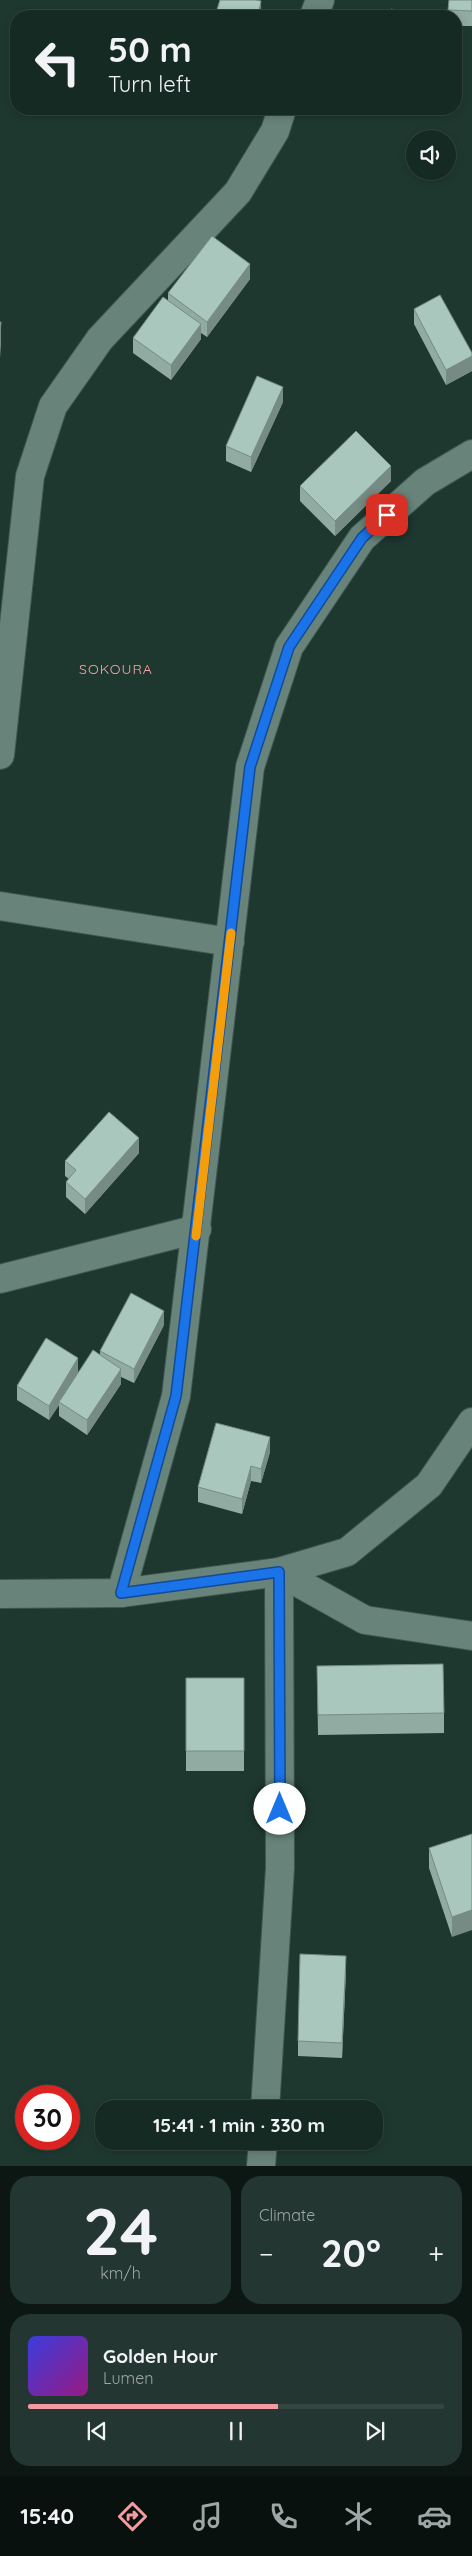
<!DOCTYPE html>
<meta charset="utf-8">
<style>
:root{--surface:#162a24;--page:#233631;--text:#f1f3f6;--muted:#9ea7a6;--line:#354641;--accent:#f49aa0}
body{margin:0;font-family:Quicksand,sans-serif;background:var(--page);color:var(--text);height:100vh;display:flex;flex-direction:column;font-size:19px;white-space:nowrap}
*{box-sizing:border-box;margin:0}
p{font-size:16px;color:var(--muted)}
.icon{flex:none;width:28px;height:28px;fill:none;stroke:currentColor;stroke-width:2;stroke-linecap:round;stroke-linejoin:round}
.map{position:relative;height:2166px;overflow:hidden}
.side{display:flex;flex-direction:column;gap:10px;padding:10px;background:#0c1714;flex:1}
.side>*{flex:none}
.banner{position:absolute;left:10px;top:10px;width:452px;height:105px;border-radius:20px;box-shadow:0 2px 8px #0003,0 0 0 1px var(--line);background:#162a24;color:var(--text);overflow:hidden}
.tools{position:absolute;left:406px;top:130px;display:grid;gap:10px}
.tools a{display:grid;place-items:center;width:50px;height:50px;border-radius:50%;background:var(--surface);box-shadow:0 2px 8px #0003,0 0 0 1px var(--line);font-size:25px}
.speed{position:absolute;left:15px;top:2085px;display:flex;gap:10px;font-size:25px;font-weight:700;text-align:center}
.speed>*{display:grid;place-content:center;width:65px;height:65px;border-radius:50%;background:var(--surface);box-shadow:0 2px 8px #0003,0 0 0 1px var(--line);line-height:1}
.speed .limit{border:8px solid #d22;background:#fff;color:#111}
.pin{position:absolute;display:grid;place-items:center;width:42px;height:42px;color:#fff;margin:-21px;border-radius:10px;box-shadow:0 2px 8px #0006}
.me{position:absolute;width:55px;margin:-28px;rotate:0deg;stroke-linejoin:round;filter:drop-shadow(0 0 4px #0008)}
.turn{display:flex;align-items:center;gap:18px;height:105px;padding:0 15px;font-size:22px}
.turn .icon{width:65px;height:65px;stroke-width:2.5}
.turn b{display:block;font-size:35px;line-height:42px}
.big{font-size:38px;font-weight:700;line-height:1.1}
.side .tile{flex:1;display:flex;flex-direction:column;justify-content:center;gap:8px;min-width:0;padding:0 18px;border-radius:20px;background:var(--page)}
.side .dial{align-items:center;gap:0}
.dial b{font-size:65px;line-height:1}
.song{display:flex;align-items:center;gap:15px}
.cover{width:60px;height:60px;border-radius:8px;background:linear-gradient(135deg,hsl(240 70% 55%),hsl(310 70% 35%))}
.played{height:5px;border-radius:2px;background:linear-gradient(90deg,var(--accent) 60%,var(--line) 60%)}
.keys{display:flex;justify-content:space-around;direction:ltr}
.heat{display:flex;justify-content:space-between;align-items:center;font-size:28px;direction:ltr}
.side .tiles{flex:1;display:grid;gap:10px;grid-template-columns:1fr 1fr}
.tile:last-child{grid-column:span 2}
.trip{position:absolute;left:95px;top:2100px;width:288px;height:50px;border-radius:20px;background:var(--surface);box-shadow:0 2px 8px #0003,0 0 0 1px var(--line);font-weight:700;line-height:50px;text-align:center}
.tabs{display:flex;height:80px;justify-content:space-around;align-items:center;background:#09110e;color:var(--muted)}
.tabs .icon{width:35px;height:35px}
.tabs .current{color:var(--accent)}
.tabs b{font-size:22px;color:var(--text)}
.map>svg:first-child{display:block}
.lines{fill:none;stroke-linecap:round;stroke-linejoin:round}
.minor-casing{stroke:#3f564f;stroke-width:30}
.tertiary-casing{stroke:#3f564f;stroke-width:30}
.minor{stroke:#68847a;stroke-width:28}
.tertiary{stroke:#68847a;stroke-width:28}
.wall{fill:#91aba2}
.shaded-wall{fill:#768b84}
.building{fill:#a9c7bc;stroke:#768b84}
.route-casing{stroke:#114b97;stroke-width:12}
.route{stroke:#1a73e8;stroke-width:9}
.slow{stroke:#f59e0b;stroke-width:9}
.labels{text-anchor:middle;stroke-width:5;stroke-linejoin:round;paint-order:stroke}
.neighbourhood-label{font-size:14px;letter-spacing:1px;fill:#f9a5a9;stroke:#1e3830}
</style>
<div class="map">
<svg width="472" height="2166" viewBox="0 0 472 2166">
<rect width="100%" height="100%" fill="#1e3830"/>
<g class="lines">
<defs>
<path id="minor" d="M 314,16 L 320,0
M 0,755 L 30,476 L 53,406 L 100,339 L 238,192 L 275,131 L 282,109
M 0,906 L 230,942
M 0,1279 L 197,1229
M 121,1593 L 176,1396 L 250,767 L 289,647 L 362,538 L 425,482 L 472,454
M 265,2109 L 280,1868 L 279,1572 L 365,1620 L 472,1636
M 261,2166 L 263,2141"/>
<path id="tertiary" d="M 0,1594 L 121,1593 L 279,1572 L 347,1552 L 429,1485 L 472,1422"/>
</defs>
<use href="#minor" class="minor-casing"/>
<use href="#tertiary" class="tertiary-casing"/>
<use href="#minor" class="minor"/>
<use href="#tertiary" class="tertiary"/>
</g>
<path class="wall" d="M 449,0 L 472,0 L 472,26 L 456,26 L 456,16 L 448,16 Z
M 250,279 L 207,337 L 201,333 L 201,339 L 171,380 L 133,353 L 133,338 L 168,301 L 168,293 Z
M 414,309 L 472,353 L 472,371 L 446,385 L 414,324 Z
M 283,402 L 251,472 L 226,461 L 226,446 Z
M 391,481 L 335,536 L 300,501 L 300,486 Z
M 139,1153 L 85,1214 L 66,1197 L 66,1182 L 69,1179 L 65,1176 L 65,1161 Z
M 164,1325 L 134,1383 L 121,1377 L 121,1384 L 87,1435 L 59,1416 L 59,1405 L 49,1420 L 17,1400 L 17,1386 L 78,1372 L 100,1355 L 100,1351 Z
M 270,1452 L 261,1483 L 251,1481 L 242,1514 L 198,1502 L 198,1487 Z
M 317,1666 L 444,1713 L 444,1733 L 318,1735 Z
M 186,1678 L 244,1678 L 244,1771 L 186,1771 Z
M 472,1834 L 452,1937 L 429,1868 L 429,1848 Z
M 346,1971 L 342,2058 L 298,2056 L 298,2041 Z"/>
<path class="shaded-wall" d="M 261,1 L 261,16 L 258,16 Z
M 250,264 L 250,279 L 207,337 L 207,322 Z
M 1,322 L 1,345 L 0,358 L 0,335 Z
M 201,324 L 201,339 L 171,380 L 171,365 Z
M 472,356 L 472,371 L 446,385 L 446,370 Z
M 283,387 L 283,402 L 251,472 L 251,457 Z
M 391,466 L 391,481 L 335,536 L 335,521 Z
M 139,1138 L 139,1153 L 85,1214 L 85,1199 Z
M 164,1311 L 164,1325 L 134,1383 L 134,1369 Z
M 78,1358 L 78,1373 L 59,1402 L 59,1405 L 49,1420 L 49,1406 Z
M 121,1369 L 121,1384 L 87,1435 L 87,1420 Z
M 270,1437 L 270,1452 L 261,1483 L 261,1469 Z
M 251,1466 L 251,1481 L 242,1514 L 242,1499 Z
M 472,1910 L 472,1930 L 452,1937 L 452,1917 Z
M 346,1956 L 346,1971 L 342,2058 L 342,2043 Z"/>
<path class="building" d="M 220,0 L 256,0 L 261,1 L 258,16 L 215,16 Z
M 449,0 L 472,0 L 472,11 L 448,10 Z
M 391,9 L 416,14 L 416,16 L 390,16 Z
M 212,236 L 250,264 L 207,322 L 168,293 Z
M 440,295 L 472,353 L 472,356 L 446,370 L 414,309 Z
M 163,297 L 201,324 L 171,365 L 133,338 Z
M 0,322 L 1,322 L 0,335 Z
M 257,376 L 283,387 L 251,457 L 226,446 Z
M 356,431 L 391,466 L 335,521 L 300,486 Z
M 109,1112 L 139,1138 L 85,1199 L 66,1182 L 76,1170 L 65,1161 Z
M 131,1293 L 164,1311 L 134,1369 L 100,1351 Z
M 46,1338 L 78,1358 L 49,1406 L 17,1386 Z
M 93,1350 L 121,1369 L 87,1420 L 59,1402 Z
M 216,1423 L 270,1437 L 261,1469 L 251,1466 L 242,1499 L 198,1487 Z
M 443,1664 L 444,1713 L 318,1715 L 317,1666 Z
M 186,1678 L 244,1678 L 244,1751 L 186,1751 Z
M 472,1834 L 472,1910 L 452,1917 L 429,1848 Z
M 300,1954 L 346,1956 L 342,2043 L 298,2041 Z"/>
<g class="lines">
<defs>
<path id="route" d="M 280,1809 L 279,1572 L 121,1593 L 176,1396 L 250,767 L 289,647 L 362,538 L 387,515"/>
</defs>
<use href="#route" class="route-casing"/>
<use href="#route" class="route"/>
<path class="slow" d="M 196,1236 L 231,933"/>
</g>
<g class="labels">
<g class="neighbourhood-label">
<text x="116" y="674">SOKOURA</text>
</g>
</g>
</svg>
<div class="tools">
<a><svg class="icon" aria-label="sound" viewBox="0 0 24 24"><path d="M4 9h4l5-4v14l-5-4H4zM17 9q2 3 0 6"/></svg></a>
</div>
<div class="speed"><div class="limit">30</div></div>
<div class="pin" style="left:387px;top:515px;background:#d93025"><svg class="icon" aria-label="arrive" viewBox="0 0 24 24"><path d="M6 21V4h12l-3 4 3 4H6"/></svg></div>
<svg class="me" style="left:280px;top:1809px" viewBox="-20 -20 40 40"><circle r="19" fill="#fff"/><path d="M0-13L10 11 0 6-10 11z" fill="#1a73e8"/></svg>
<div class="trip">15:41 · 1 min · 330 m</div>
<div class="banner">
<div class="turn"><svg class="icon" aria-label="left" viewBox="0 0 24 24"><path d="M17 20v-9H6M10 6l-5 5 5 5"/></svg><div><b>50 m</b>Turn left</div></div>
</div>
</div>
<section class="side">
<div class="tiles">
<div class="tile dial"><b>24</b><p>km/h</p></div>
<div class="tile"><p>Climate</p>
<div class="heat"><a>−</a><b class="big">20°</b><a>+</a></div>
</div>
<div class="tile">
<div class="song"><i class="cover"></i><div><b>Golden Hour</b><p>Lumen</p></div></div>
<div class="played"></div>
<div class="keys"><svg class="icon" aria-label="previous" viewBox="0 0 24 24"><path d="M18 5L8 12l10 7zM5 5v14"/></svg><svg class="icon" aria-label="pause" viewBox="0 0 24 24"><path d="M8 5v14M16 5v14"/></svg><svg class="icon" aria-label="next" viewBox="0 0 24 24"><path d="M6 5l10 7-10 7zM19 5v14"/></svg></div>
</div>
</div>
</section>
<nav class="tabs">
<b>15:40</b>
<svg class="icon current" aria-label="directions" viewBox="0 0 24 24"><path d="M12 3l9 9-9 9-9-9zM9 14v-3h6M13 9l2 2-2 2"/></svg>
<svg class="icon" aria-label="music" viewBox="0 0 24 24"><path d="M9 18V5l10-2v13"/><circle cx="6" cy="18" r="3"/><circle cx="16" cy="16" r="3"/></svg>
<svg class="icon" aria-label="phone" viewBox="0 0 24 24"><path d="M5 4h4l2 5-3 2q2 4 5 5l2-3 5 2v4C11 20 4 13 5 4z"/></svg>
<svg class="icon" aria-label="climate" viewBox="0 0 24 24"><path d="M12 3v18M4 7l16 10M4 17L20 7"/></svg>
<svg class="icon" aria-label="car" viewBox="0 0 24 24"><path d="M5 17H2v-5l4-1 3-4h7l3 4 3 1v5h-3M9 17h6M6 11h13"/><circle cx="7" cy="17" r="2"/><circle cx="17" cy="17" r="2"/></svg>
</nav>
